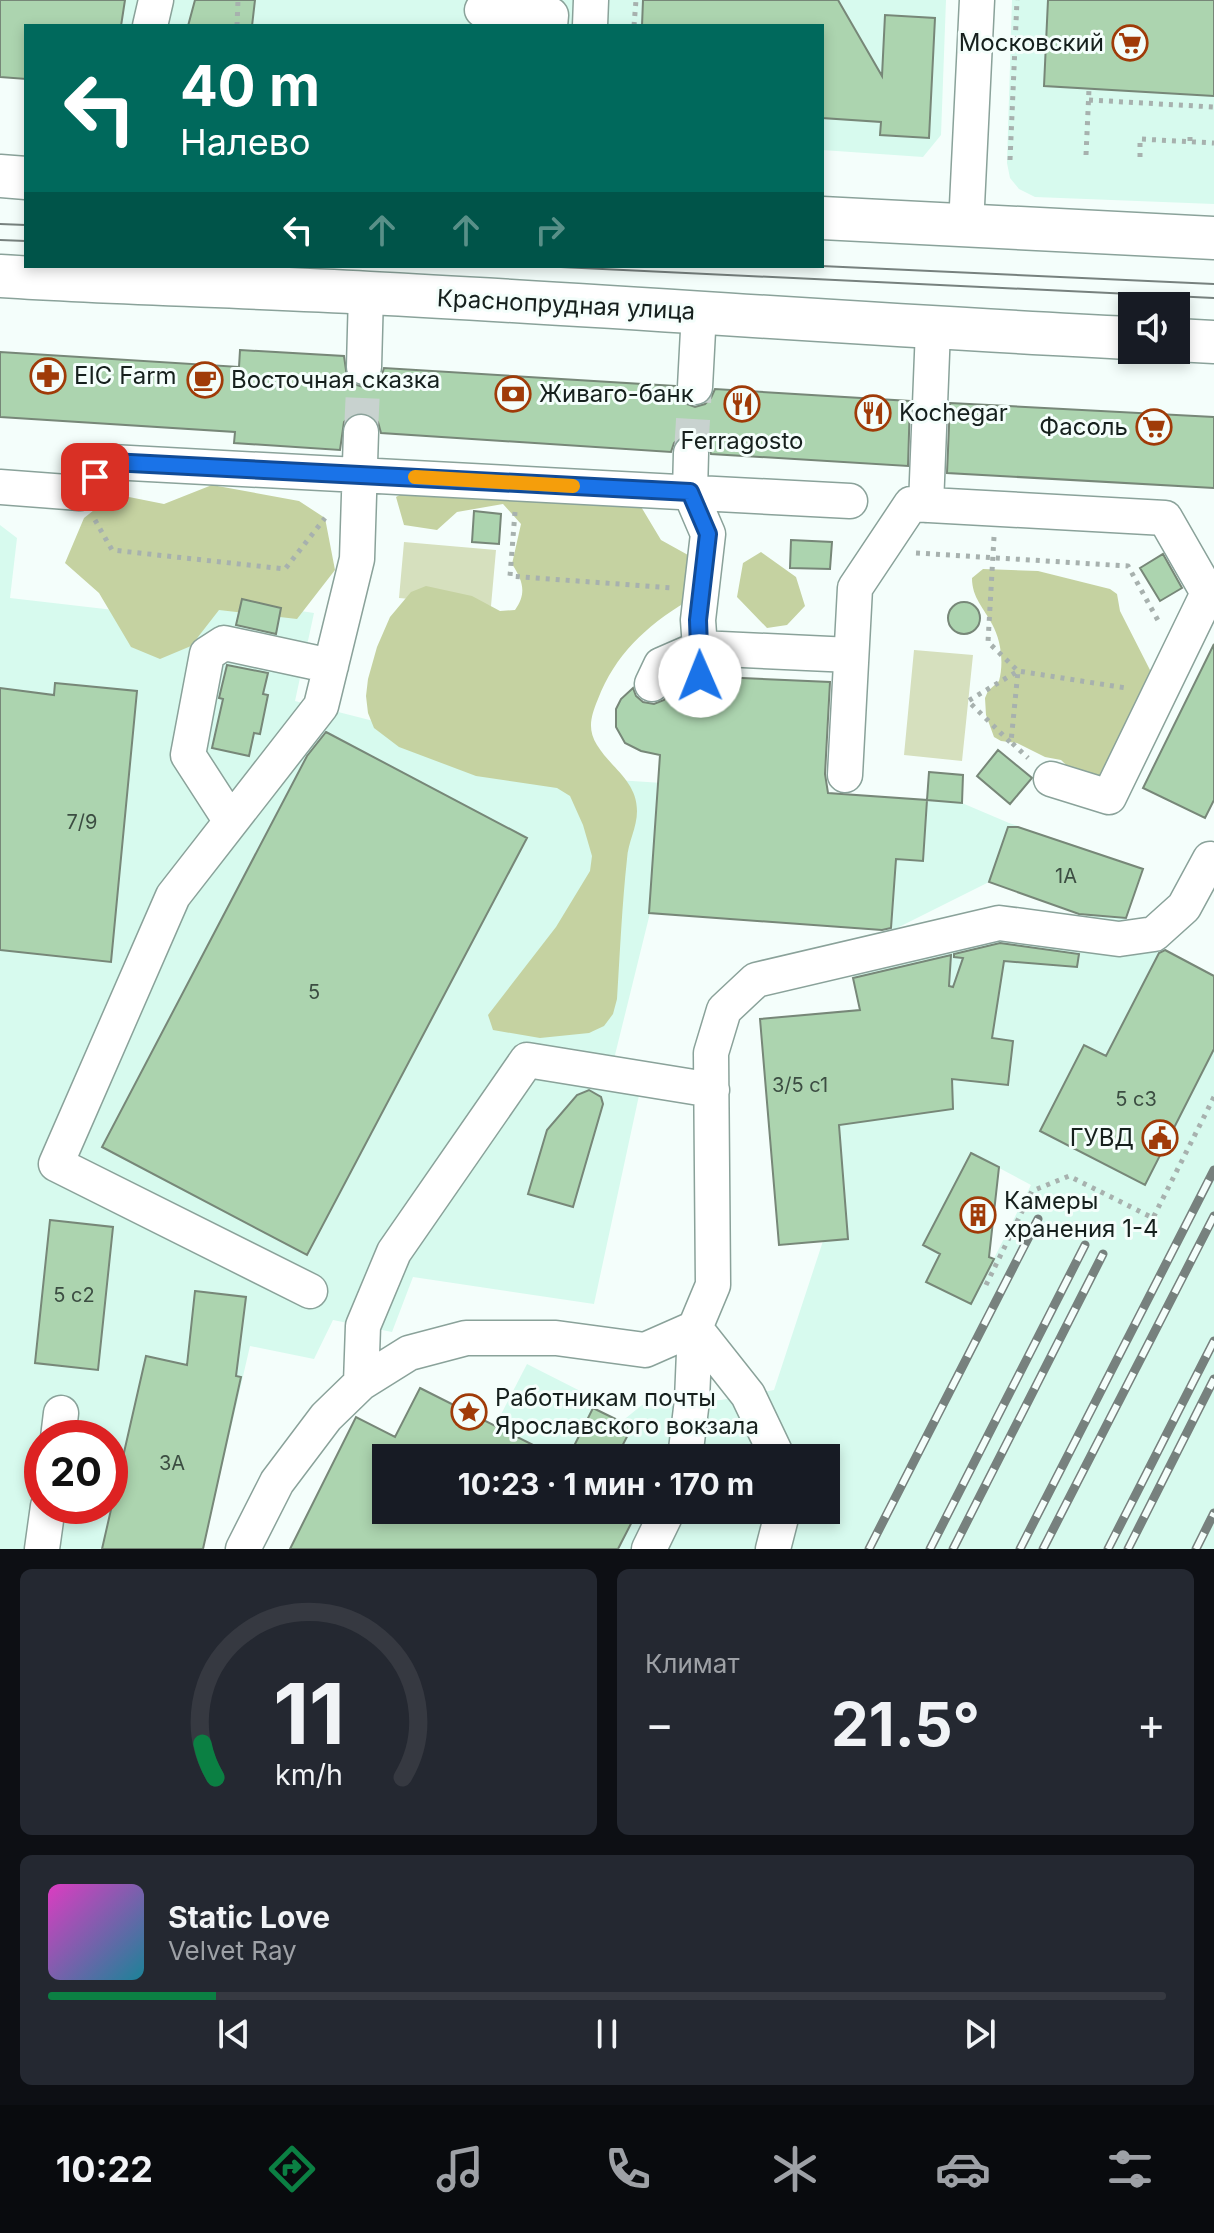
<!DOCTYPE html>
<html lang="ru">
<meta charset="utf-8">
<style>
:root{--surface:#171b24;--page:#242831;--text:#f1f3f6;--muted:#9ea1a6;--line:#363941;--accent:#0b8043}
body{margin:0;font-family:Inter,sans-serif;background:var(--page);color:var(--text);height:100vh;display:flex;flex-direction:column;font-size:30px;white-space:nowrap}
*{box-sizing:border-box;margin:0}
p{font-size:26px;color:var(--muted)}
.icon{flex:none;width:44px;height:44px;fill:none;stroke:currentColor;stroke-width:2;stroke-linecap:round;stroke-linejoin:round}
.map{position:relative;height:1549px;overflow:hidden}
.drawer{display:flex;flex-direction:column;gap:20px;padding:20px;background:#0d0f14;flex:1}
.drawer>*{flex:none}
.banner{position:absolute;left:24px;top:24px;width:800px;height:244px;border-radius:0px;box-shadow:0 4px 12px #0003;background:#00695c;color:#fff;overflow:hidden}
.buttons{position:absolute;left:1118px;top:292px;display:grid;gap:16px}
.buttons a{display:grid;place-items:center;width:72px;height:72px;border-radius:0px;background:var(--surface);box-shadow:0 4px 12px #0003;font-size:40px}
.speed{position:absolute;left:24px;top:1420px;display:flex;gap:16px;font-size:40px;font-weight:700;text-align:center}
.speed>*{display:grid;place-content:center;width:104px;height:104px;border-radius:50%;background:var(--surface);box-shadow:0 4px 12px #0003;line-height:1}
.speed .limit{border:12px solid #d22;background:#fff;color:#111}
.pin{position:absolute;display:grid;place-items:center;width:68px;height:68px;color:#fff;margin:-34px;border-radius:16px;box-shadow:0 4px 12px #0006}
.me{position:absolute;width:88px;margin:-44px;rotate:359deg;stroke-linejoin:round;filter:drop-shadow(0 0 6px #0008)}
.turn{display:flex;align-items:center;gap:28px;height:168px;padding:0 24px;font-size:36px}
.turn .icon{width:104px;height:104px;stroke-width:2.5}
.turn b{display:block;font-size:56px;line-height:68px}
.lanes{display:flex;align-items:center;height:76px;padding:0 24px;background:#0003;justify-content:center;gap:40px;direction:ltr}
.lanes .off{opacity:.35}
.big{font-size:60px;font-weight:700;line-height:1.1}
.drawer .tile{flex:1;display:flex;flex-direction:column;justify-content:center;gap:12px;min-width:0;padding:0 28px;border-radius:12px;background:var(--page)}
.drawer .dial{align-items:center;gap:0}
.dial svg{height:208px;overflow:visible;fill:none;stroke:var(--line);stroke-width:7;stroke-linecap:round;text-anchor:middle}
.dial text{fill:var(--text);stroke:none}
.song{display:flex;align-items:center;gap:24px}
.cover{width:96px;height:96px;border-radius:12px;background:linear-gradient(135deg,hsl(310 70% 55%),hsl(190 70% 35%))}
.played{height:8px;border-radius:4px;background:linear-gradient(90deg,var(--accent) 15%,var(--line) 15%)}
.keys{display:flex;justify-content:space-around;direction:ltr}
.heat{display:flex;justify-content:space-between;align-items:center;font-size:44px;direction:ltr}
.drawer .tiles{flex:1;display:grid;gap:20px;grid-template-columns:1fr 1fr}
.tile:last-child{grid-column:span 2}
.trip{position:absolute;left:372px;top:1444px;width:468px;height:80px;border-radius:0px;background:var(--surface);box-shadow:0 4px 12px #0003;font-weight:700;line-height:80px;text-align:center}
.dock{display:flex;height:128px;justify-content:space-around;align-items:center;background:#090b0e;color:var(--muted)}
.dock .icon{width:56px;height:56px}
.dock .on{color:var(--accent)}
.dock b{font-size:36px;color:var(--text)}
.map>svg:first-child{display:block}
.built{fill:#d7faee;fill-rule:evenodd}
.green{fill:#d6e0be}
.forest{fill:#c5d2a1}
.building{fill:#acd4af;stroke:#778778;stroke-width:2}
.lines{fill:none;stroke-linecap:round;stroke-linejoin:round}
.minor-tunnel{stroke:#c8d2cf;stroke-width:34;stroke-dasharray:34 17;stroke-linecap:butt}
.minor-casing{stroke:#8aa29a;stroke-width:37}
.major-casing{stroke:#8aa29a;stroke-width:45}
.path{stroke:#a7b1ae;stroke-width:5;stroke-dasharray:4 6;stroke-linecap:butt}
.minor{stroke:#fff;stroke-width:34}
.major{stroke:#fff;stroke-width:42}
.tram{stroke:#77817e;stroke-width:2}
.rail-casing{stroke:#77817e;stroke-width:9}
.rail{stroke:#f4fefb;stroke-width:6;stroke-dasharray:18;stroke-linecap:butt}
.route-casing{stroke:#114b97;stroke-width:20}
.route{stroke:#1a73e8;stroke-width:14}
.slow{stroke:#f59e0b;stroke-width:14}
.labels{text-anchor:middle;stroke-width:6;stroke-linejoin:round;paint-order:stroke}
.number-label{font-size:20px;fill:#3c4d42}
.poi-label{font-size:24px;fill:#16201d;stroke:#f4fefb;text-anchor:start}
.street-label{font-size:24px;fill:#16201d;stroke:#f4fefb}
</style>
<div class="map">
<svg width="1214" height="1549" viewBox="0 0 1214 1549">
<rect width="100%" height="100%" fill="#f4fefb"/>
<path class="built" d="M 0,0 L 946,0 L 941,135 L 923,157 L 822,150 L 822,26 L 26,26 L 26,79 L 0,77 Z
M 1012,0 L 1214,0 L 1214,204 L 1035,197 L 1019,189 L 1010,178 L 1007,163 Z
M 0,525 L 17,538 L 10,598 L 131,612 L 281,608 L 314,613 L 295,701 L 602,779 L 962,803 L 1009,823 L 1143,869 L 1123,928 L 989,882 L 891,931 L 650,913 L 614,1059 L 646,1063 L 594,1304 L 413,1277 L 392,1332 L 333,1320 L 314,1359 L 250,1346 L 203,1549 L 0,1549 ZM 42,1438 L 110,1438 L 110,1506 L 42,1506 Z
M 1004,933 L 1080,945 L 1129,956 L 1161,948 L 1214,976 L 1214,1549 L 290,1549 L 356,1417 L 395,1437 L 420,1388 L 495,1426 L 527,1364 L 598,1400 L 594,1408 L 621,1422 L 642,1405 L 721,1400 L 774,1390 L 823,1241 L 848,1239 L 829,1013 L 860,1011 L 853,976 L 906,963 L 942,948 ZM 971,1153 L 1031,1185 L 971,1304 L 926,1282 L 940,1254 L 924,1244 ZM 386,1458 L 826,1458 L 826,1510 L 386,1510 Z"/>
<path class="green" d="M 404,542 L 496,550 L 491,606 L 399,598 Z
M 914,650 L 973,655 L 962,761 L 904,755 Z"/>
<path class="forest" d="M 212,485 L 299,501 L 325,518 L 335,570 L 297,619 L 219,610 L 191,646 L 160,659 L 131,647 L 99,593 L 65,563 L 84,518 L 114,494 L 164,504 Z
M 418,485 L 640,505 L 661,540 L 688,555 L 686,602 C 646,626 615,655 598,699 C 591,716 587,729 597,745 C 611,768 637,781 637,811 C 637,828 628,842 627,859 C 622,905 620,952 617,999 L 613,1014 L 604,1026 L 589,1033 L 540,1038 L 493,1030 L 488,1015 L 556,927 L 590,871 L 592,856 L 583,825 L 570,796 L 557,788 L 476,776 L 399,747 L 374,728 L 368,713 L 366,696 L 368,679 L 377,647 L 390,617 L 411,592 L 426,586 L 472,596 L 500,611 L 515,610 C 527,593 523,581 512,564 L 521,524 L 503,504 L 457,512 L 437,530 L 404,525 L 396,497 Z
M 761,552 L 796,577 L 805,606 L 787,625 L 767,628 L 737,597 L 743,563 Z
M 983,569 L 1038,571 L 1110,589 L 1117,594 L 1120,611 L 1150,670 L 1149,679 L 1107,778 L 1083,781 L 1061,760 L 1045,757 L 1017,743 L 1001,741 L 994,737 L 986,715 L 985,698 L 988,691 L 999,681 C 1004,663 1001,640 992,624 C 984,608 972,598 972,578 Z"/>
<path class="building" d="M 0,0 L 125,0 L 121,26 L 26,26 L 26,79 L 0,77 Z
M 195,0 L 255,0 L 252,26 L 188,26 Z
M 643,0 L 838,0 L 882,76 L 885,15 L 935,18 L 929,138 L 880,135 L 881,122 L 822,118 L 822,26 L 642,26 Z
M 1048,0 L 1214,0 L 1214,96 L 1044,86 Z
M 240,350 L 344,356 L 347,377 L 353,384 L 363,387 L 374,384 L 381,378 L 384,368 L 675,386 L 677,395 L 684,403 L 695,407 L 705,404 L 711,398 L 715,389 L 910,401 L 908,466 L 711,454 L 708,443 L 701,436 L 692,433 L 681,436 L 674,443 L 671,452 L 381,433 L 378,422 L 371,415 L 362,412 L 352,414 L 344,422 L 340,450 L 234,443 L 235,432 L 0,417 L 0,352 L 239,367 Z
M 950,403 L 1214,417 L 1214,488 L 947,473 Z
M 474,511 L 501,514 L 499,544 L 472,542 Z
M 791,540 L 832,542 L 830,569 L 790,568 Z
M 1163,554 L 1182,588 L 1160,601 L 1140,568 Z
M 242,599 L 281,608 L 276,634 L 236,625 Z
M948 618a16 16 0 1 1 32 0a16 16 0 1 1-32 0Z
M 1214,644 L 1214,800 L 1205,818 L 1143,788 Z
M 227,665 L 268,673 L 263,694 L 268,695 L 260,734 L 254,733 L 249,756 L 212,748 L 223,699 L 219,698 Z
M 720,677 L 830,682 L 825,774 L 828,793 L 927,800 L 923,861 L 896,859 L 891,928 L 882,930 L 649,913 L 660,755 L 641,751 L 625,743 L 616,727 L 616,709 L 621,699 L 633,688 L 636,696 L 643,702 L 654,704 L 664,700 L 673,686 L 682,685 L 689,693 L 699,696 L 709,694 L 717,687 Z
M 55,683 L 137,691 L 111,962 L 0,950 L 0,688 L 54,695 Z
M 326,732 L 527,838 L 307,1255 L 102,1147 L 307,756 Z
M 998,750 L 1032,778 L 1010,804 L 977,776 Z
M 929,772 L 963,775 L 962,803 L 927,800 Z
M 1008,827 L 1018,827 L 1143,869 L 1126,918 L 1079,914 L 989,882 Z
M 1000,943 L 1079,954 L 1077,967 L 1004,961 L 992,1038 L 1013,1041 L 1008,1085 L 952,1079 L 953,1109 L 839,1125 L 848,1239 L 779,1245 L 760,1019 L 860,1010 L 853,978 L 951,955 L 949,986 L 953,987 L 963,958 L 954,957 L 954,954 Z
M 1165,950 L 1214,976 L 1214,1049 L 1145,1185 L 1040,1131 L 1084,1045 L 1106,1056 L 1159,953 Z
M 589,1090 L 601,1097 L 603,1104 L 573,1207 L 528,1194 L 547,1130 L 577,1095 Z
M 971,1153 L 999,1167 L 989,1257 L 994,1259 L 971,1304 L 926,1282 L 940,1254 L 923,1245 Z
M 50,1220 L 113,1227 L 98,1370 L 35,1363 Z
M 195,1291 L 246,1297 L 236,1376 L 241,1377 L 203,1549 L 102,1549 L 146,1356 L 187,1365 Z
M 420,1388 L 559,1458 L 386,1458 L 386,1510 L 638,1510 L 618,1549 L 290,1549 L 356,1417 L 395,1437 Z
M 593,1408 L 632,1427 L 616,1458 L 568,1458 Z"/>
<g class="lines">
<path class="minor-tunnel" d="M 361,432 L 364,367
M 691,453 L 695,387"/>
<defs>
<path id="minor" d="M 482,10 L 551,15 L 550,26
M 150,26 L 156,0
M 590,26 L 591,0
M 966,226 L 977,0
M 364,367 L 366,293
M 695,387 L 699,312
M 0,487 L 80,493 L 111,462 L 850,501
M 926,505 L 933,329
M 700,676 L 700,648 L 851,655
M 652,684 L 661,665 L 700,648 L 698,620 L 708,534 L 690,492 L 691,453
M 845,775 L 855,588 L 911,504 L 1165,518 L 1208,593 L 1109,797 L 1051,779
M 230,820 L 188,755 L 207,654 L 224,643 L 331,666
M 310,1291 L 56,1164 L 173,896 L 321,706 L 357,559 L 361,432
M 361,1383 L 363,1326 L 394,1252 L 527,1060 L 712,1090
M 58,1438 L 61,1413
M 685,1458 L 692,1400 L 695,1328 L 748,1395 L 778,1458
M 42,1549 L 48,1506
M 243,1549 L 277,1482 L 326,1417 L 361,1383 L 409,1353 L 466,1338 L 556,1338 L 645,1350 L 695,1328 L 713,1285 L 711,1053 L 724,1010 L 756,980 L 999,923 L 1119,939 L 1154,934 L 1184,907 L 1210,859
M 649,1549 L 668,1510
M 773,1549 L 783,1510"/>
<path id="major" d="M 0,176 L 26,178
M 822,218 L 1214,238
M 0,276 C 123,284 246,286 369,293 C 624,306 878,326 1132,338
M 1176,340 L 1214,342"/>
</defs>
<use href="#minor" class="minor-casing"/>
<use href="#major" class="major-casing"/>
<path class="path" d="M 237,26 L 238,0
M 634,26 L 636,0
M 1089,100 L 1214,107
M 1190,141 L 1190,132
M 1086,155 L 1089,89
M 1140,157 L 1140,139 L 1214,143
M 1010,160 L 1017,0
M 515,512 L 510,576 L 672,588
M 95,520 L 112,550 L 285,569 L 325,518
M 994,537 L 988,642 L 1018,671 L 1011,742 L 1028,758
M 916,553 L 1128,566 L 1160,624
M 1010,742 L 968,701 L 1018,671 L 1126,688
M 986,1285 L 1032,1191 L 1069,1176 L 1153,1218 L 1214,1097"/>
<use href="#minor" class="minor"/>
<use href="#major" class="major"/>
<path class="tram" d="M 0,224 L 26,225
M 0,240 L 26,241
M 540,266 L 1214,298
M 821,266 L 1214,284"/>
<defs>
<path id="rail" d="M 869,1549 L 1038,1219
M 930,1549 L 1085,1245
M 953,1549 L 1103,1254
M 1020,1549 L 1214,1170
M 1043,1549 L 1214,1216
M 1108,1549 L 1214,1341
M 1128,1549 L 1214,1379
M 1196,1549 L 1214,1513"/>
</defs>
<use href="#rail" class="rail-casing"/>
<use href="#rail" class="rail"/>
</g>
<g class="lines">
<defs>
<path id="route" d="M 95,477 L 111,462 L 690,492 L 708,534 L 698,620 L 700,676"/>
</defs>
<use href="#route" class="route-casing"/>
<use href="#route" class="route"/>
<path class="slow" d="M 415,477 L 573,486"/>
</g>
<defs>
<symbol id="supermarket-ring" viewBox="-11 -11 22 22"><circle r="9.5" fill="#f4fefb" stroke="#a03b08" stroke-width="1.5"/><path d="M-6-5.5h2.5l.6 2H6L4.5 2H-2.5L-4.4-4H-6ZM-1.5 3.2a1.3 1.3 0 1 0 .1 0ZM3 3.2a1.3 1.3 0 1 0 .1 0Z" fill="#a03b08"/></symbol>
<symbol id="pharmacy-ring" viewBox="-11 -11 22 22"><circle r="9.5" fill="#f4fefb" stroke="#a03b08" stroke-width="1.5"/><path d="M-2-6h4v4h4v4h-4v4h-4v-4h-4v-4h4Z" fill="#a03b08"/></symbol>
<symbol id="cafe-ring" viewBox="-11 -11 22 22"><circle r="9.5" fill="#f4fefb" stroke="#a03b08" stroke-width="1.5"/><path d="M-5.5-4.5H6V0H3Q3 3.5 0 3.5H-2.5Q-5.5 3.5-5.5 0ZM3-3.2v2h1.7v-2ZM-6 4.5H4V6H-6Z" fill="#a03b08"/></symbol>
<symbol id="bank-ring" viewBox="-11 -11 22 22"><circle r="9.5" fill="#f4fefb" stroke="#a03b08" stroke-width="1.5"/><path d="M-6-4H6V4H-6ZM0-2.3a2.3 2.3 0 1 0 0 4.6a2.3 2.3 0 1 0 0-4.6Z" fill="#a03b08"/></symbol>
<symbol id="restaurant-ring" viewBox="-11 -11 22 22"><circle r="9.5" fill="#f4fefb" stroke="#a03b08" stroke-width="1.5"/><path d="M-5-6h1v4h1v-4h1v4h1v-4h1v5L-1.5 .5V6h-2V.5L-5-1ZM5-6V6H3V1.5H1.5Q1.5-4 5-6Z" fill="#a03b08"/></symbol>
<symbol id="civic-ring" viewBox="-11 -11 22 22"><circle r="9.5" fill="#f4fefb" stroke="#a03b08" stroke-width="1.5"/><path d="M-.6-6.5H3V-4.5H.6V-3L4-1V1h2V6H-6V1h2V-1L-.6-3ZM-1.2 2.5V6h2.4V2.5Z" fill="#a03b08"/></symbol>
<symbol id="building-ring" viewBox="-11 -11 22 22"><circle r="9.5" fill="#f4fefb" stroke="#a03b08" stroke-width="1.5"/><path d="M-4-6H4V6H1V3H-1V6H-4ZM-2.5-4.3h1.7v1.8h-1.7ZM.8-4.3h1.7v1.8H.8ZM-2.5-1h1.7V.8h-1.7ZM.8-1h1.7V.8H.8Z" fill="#a03b08"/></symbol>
<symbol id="sight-ring" viewBox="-11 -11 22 22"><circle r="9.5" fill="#f4fefb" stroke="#a03b08" stroke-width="1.5"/><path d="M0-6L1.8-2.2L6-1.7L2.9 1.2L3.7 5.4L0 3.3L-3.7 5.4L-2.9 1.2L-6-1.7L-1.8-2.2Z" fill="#a03b08"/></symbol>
</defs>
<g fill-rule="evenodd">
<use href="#supermarket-ring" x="1110" y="23" width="40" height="40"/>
<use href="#pharmacy-ring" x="28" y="356" width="40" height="40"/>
<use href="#cafe-ring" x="185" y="360" width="40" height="40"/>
<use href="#bank-ring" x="493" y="374" width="40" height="40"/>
<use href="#restaurant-ring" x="722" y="384" width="40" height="40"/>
<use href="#restaurant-ring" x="853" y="393" width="40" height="40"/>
<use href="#supermarket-ring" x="1134" y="407" width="40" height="40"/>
<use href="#civic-ring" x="1140" y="1118" width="40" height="40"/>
<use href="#building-ring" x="958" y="1195" width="40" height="40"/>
<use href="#sight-ring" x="449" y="1392" width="40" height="40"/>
</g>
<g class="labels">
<g class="number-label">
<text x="82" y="829">7/9</text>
<text x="1066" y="883">1A</text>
<text x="314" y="999">5</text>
<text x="800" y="1092">3/5 с1</text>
<text x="1136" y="1106">5 с3</text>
<text x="74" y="1302">5 c2</text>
<text x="172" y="1470">3А</text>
</g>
<g class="poi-label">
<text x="1104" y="51" text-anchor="end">Московский</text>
<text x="74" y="384">EIC Farm</text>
<text x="231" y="388">Восточная сказка</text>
<text x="539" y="402">Живаго-банк</text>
<text x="899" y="421">Kochegar</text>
<text x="1128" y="435" text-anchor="end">Фасоль</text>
<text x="742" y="449" text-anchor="middle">Ferragosto</text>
<text x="1134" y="1146" text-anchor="end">ГУВД</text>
<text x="1004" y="1209">Камеры<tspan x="1004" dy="28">хранения 1-4</tspan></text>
<text x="495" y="1406">Работникам почты<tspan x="495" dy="28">Ярославского вокзала</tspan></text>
</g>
<g class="street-label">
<text transform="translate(566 305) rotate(3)" y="8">Краснопрудная улица</text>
</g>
</g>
</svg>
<div class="buttons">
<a><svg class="icon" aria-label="sound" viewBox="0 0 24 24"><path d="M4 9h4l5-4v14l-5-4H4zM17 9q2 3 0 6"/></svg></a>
</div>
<div class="speed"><div class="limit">20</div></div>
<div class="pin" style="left:95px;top:477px;background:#d93025"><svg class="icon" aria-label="arrive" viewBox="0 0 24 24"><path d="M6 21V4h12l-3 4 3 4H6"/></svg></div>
<svg class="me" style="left:700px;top:676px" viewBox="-20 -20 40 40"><circle r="19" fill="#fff"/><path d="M0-13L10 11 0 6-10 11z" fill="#1a73e8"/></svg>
<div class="trip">10:23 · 1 мин · 170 m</div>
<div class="banner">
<div class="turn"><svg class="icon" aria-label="left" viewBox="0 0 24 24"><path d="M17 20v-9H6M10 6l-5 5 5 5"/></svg><div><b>40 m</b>Налево</div></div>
<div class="lanes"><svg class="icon" aria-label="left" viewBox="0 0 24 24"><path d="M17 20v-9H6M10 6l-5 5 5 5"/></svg><svg class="icon off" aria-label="ahead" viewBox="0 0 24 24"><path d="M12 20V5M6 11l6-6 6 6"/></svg><svg class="icon off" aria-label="ahead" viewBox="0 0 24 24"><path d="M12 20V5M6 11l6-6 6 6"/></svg><svg class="icon off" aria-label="right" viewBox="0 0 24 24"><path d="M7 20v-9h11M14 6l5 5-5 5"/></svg></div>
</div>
</div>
<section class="drawer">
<div class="tiles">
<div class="tile dial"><svg viewBox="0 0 100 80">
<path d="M14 69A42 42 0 1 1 86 69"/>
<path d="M14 69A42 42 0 0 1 9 56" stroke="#0b8043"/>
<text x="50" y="56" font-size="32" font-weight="700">11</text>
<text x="50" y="72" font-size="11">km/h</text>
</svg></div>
<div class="tile"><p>Климат</p>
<div class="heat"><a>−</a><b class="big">21.5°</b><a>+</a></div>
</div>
<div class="tile">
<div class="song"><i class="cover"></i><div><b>Static Love</b><p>Velvet Ray</p></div></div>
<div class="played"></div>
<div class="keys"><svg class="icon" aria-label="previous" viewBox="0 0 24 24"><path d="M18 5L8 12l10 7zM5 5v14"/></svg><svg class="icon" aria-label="pause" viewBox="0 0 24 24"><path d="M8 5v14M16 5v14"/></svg><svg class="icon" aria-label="next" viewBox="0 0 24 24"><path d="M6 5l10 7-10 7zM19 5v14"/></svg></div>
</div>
</div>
</section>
<nav class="dock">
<b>10:22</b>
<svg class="icon on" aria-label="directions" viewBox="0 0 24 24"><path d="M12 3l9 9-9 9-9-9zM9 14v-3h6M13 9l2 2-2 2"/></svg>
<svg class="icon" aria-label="music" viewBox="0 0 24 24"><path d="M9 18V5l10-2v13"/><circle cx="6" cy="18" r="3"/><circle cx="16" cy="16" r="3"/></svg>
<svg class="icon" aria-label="phone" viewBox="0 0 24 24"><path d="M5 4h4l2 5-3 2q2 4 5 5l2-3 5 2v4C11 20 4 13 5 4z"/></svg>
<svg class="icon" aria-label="climate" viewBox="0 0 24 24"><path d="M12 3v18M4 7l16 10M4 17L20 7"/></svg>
<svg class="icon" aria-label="car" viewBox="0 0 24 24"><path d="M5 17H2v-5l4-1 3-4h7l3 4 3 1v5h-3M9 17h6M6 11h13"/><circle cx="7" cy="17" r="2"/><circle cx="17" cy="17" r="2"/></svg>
<svg class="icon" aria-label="filters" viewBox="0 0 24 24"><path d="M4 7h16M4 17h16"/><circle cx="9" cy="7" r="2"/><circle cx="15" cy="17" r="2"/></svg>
</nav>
